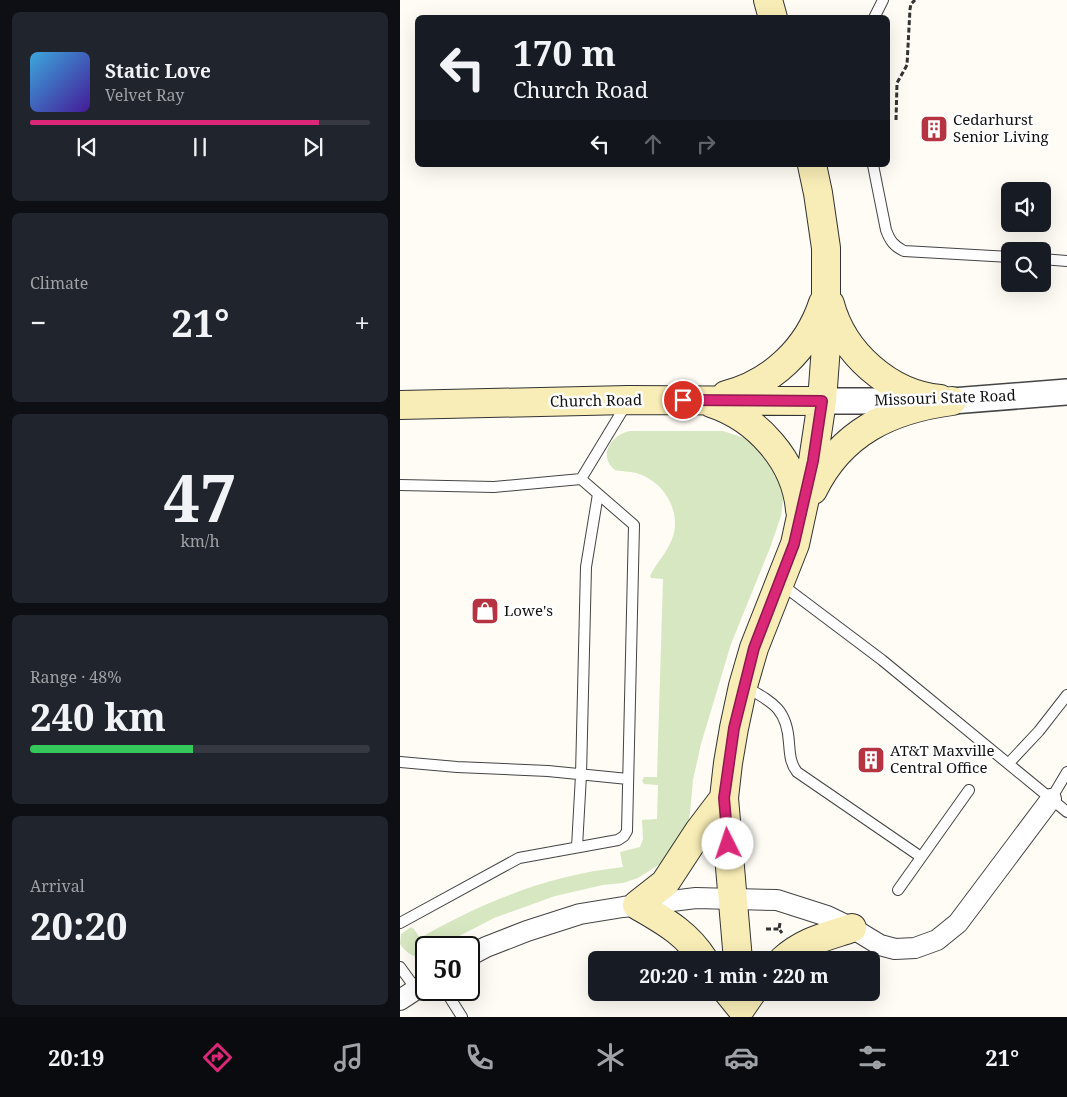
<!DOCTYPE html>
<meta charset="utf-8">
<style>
:root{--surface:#171b24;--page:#20242c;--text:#f1f3f6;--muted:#9ea1a6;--line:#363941;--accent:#db2777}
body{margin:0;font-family:"Noto Serif",serif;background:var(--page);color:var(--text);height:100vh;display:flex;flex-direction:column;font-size:19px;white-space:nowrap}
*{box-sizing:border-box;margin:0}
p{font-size:16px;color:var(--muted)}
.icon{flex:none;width:28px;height:28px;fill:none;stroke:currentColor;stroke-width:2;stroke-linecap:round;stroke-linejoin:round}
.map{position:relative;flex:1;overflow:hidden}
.panel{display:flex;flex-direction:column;gap:12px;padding:12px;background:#0d0f14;width:400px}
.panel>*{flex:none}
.banner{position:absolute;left:15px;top:15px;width:475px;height:152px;border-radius:8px;box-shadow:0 5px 20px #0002;background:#171b24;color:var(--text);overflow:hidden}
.fabs{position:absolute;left:601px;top:182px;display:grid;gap:10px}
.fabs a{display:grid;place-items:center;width:50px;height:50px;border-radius:8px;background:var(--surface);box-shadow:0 5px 20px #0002;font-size:25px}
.speed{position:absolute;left:15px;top:936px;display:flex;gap:10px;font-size:25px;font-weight:700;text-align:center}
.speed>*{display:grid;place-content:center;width:65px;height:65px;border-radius:50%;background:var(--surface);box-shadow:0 5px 20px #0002;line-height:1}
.speed .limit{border:2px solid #111;border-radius:8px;background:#fff;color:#111}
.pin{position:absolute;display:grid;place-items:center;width:42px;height:42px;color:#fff;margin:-21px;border:2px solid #fff;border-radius:50%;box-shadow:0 1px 5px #0007}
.me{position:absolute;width:55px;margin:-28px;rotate:356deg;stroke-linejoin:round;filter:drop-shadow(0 0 4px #0008)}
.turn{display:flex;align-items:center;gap:18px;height:105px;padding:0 15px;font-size:22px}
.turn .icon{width:65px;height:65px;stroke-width:2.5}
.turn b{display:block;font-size:35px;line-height:42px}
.lanes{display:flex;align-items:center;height:48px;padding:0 15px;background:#0003;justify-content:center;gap:25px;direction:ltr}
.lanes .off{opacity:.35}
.big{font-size:38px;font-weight:700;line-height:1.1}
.panel .card{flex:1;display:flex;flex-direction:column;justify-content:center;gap:8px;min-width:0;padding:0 18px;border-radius:8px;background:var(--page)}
.panel .dial{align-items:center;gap:0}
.dial b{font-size:65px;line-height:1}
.song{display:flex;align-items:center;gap:15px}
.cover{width:60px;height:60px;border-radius:8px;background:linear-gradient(135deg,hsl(200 70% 55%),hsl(260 70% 35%))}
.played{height:5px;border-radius:2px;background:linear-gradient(90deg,var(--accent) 85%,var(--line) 85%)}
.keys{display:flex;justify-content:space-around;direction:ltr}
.heat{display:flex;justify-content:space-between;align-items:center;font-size:28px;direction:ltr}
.charge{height:8px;border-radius:4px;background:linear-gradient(90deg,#34c759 48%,var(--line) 0)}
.trip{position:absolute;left:188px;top:951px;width:292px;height:50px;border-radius:8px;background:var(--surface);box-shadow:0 5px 20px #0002;font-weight:700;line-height:50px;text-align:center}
.tabs{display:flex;height:80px;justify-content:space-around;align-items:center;background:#090b0e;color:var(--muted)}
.tabs .icon{width:35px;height:35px}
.tabs .active{color:var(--accent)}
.tabs b{font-size:22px;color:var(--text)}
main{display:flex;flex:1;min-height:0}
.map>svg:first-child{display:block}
.green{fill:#d7e7c1}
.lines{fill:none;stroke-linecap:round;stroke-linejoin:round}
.service-casing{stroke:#444;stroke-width:12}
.minor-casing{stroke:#444;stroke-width:22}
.tertiary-casing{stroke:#444;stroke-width:28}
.secondary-casing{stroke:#333;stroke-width:30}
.path{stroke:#333;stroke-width:3;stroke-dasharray:5 2.5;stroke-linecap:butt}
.service{stroke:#fff;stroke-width:10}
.minor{stroke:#fff;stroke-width:20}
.tertiary{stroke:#fff;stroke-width:25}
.secondary{stroke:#f8edb6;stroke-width:28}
.route-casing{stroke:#8e194d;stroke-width:12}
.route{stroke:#db2777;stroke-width:9}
.labels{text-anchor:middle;stroke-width:5;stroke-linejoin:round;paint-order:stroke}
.poi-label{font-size:15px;fill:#111;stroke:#fff;text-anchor:start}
.street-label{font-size:15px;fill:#111;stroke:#fff}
</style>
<main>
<section class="panel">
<div class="card">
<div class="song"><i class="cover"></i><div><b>Static Love</b><p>Velvet Ray</p></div></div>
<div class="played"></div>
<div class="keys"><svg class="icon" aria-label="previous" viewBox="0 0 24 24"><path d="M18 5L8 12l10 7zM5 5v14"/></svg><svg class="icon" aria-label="pause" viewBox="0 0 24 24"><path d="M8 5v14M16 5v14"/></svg><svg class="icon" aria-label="next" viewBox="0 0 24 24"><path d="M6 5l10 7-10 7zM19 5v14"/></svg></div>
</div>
<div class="card"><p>Climate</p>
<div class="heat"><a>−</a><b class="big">21°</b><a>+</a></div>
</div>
<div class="card dial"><b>47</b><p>km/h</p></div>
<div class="card"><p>Range · 48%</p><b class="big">240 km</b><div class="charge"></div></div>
<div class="card"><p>Arrival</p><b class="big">20:20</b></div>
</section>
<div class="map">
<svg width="667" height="1017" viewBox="0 0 667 1017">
<rect width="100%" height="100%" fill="#fefcf5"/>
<path class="green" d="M 230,431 L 323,431 L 354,441 L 363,447 L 384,492 L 381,516 L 370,548 L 331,644 L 301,744 L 293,780 L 290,813 L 288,824 L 263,862 L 238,878 L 223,883 L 203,885 L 155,896 L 94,918 L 38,947 L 26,948 L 26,955 C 16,960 6,953 0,944 L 1,934 L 11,927 L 14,929 L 20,938 C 84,901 150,875 223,867 L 220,852 L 240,847 L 243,839 L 242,820 L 257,819 L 258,785 L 244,784 L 242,781 L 244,777 L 257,777 L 263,579 L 251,578 L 250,576 C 256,563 267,553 272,539 C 282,514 266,485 242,475 C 233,471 224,472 215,470 C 197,456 212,434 230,431 Z"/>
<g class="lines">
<defs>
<path id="service" d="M 474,18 L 483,0
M 473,165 L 486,230 C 490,241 494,246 504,251 L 610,257
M 642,259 L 667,261
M 181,479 L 227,403
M 0,485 L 94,487 L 181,479 L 234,525 L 227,831 L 224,836 L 218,840 L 119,858 L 0,923
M 381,584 L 482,660 L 667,812
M 344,686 C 372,702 387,708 389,743 C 390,754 390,763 397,772 L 521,857
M 0,762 L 57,767 L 148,771 L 228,779
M 609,763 L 639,731 L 667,695
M 651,799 L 667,772
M 177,847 L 181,775 L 186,567 L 198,494
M 498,890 L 569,790
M 0,967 L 16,989
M 45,990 L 62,1017"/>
<path id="minor" d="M 69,956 L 86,947 L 127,931 L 180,914 L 223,907 L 296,898 L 377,900 L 427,916 L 452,928 L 480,945 L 495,949 L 515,948 L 537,940 L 558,923 L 651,799
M 0,1000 L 26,983"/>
<path id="tertiary" d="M 422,401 L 552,401 L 667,392"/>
<path id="secondary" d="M 368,0 L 373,18
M 430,304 C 443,353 489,394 540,399
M 326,395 C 372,383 408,349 423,303
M 311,403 C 357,418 396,461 400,510
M 0,405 L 228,400 L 422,401
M 413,490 C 441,432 491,409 552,401
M 304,960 C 286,932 264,921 237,905 L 265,883 L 299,831 L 324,798
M 338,960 L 324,798 L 328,763 L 334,728 L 343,686 L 354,648 L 395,544 L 413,461 L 422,401 L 426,346 L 426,248 L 418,193 L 412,165
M 383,960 C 404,941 425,937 452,928
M 328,992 L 341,1008 L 352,992"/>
</defs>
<use href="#service" class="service-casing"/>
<use href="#minor" class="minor-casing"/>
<use href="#tertiary" class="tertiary-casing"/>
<use href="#secondary" class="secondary-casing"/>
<path class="path" d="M 496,120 L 497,83 L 507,65 L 510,9 L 511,4 L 515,0
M 380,923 L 379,929 L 382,933
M 366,929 L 379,929"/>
<use href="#service" class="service"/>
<use href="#minor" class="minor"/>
<use href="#tertiary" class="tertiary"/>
<use href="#secondary" class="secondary"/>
</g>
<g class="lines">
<defs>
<path id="route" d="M 283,400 L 422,401 L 413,461 L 394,544 L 354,648 L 334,728 L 324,798 L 328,844"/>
</defs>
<use href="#route" class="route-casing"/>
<use href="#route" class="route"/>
</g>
<defs>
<symbol id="building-square" viewBox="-11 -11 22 22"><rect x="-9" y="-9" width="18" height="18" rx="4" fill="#b63442" stroke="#fff"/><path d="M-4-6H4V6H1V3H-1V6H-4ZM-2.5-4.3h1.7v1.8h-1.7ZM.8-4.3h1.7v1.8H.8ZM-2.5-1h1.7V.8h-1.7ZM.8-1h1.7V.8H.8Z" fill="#fff"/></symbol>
<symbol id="shop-square" viewBox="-11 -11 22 22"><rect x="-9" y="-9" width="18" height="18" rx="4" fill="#b63442" stroke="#fff"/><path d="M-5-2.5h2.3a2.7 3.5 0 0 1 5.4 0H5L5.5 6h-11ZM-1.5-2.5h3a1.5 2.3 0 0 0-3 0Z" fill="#fff"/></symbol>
</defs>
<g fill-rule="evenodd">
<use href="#building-square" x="518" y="113" width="32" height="32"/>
<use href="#shop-square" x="69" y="595" width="32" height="32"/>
<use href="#building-square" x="455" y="744" width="32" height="32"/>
</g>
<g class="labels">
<g class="poi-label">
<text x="553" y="125">Cedarhurst<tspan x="553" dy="17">Senior Living</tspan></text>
<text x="104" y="616">Lowe's</text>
<text x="490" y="756">AT&amp;T Maxville<tspan x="490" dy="17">Central Office</tspan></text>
</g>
<g class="street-label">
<text transform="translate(545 398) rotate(-2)" y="5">Missouri State Road</text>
<text transform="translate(196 401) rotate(-1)" y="5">Church Road</text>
</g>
</g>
</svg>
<div class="fabs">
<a><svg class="icon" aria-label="sound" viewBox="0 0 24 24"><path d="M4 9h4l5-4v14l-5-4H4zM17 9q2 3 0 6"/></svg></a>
<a><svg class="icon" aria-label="search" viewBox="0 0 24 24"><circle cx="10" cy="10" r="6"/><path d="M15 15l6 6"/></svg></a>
</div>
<div class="speed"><div class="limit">50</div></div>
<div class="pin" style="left:283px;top:400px;background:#d93025"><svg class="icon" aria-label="arrive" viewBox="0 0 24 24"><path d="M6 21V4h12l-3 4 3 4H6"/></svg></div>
<svg class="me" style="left:328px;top:844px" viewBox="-20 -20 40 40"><circle r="19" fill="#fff"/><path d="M0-13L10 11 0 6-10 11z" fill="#db2777"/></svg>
<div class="trip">20:20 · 1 min · 220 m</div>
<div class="banner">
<div class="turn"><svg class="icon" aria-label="left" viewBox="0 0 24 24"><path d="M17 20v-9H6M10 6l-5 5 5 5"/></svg><div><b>170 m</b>Church Road</div></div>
<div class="lanes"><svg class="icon" aria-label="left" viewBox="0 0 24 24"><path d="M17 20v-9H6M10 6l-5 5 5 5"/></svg><svg class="icon off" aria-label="ahead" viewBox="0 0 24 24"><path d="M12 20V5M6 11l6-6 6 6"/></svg><svg class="icon off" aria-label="right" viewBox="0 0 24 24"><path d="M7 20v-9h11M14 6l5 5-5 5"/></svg></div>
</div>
</div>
</main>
<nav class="tabs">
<b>20:19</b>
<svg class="icon active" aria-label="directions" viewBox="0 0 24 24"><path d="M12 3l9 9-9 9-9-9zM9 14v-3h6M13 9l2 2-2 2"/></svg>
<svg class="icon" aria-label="music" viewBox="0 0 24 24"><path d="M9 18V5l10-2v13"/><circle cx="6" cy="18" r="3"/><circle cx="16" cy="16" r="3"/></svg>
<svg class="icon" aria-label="phone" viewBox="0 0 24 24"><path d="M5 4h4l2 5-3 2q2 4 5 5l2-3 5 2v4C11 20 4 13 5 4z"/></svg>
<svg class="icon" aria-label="climate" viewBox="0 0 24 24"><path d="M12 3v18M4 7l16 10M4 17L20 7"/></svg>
<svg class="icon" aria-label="car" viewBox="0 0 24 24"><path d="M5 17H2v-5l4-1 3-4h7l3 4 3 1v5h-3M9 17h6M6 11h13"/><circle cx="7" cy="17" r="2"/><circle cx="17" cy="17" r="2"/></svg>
<svg class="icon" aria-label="filters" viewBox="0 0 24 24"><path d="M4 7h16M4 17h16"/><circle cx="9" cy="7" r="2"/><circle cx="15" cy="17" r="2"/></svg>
<b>21°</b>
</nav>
